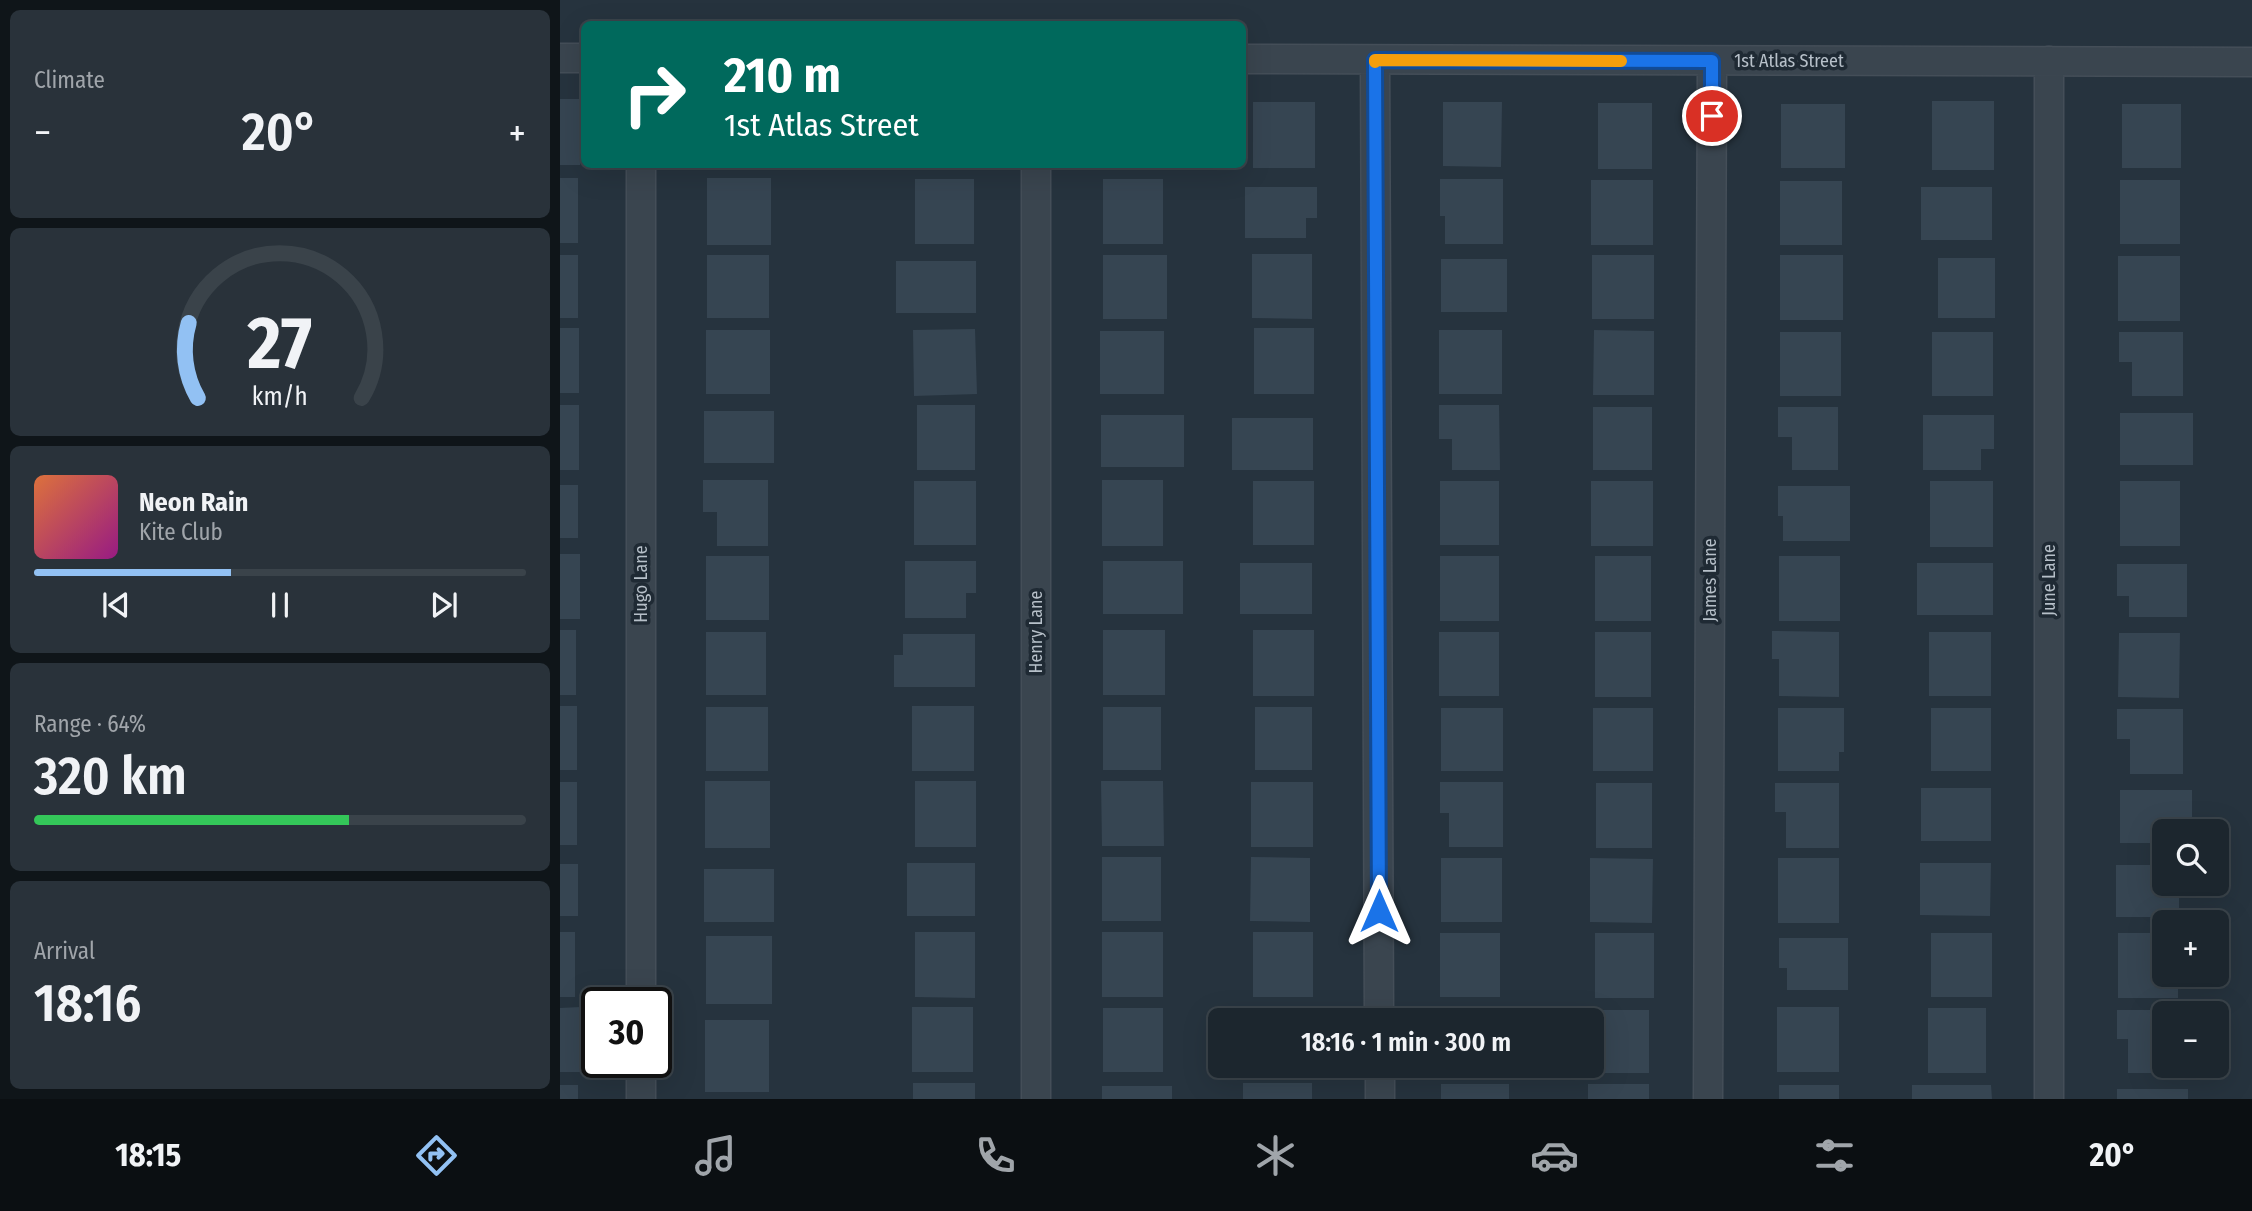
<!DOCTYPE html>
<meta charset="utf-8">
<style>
:root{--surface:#1c262e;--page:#29323a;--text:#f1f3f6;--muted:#a0a5aa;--line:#3a434a;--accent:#92c1f3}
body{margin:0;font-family:"Fira Sans Condensed",sans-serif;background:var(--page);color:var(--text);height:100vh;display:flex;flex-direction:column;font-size:26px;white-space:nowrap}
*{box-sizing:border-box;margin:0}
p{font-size:23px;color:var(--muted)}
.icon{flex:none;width:38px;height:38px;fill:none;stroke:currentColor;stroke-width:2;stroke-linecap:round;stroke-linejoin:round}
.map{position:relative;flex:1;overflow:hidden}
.drawer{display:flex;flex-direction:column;gap:10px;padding:10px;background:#0f1519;width:560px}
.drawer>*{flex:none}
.guide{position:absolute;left:21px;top:21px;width:665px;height:147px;border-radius:10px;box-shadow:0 7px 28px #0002,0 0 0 2px var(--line);background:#00695c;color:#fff;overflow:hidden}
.tools{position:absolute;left:1592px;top:819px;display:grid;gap:14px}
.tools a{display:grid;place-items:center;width:77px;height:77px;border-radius:10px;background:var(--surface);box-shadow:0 7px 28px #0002,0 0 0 2px var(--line);font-size:35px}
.speed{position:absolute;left:21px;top:987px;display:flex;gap:14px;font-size:35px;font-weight:700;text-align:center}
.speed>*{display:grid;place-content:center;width:91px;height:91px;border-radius:50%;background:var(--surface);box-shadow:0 7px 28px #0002,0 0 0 2px var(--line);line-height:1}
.speed .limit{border:4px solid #111;border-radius:10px;background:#fff;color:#111}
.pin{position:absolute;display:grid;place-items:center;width:60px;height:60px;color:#fff;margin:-30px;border:4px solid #fff;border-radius:50%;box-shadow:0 2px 7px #0007}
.me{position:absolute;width:77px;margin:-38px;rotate:0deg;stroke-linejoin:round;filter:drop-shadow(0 0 5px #0008)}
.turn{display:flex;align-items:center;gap:24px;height:147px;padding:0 28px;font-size:32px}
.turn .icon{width:91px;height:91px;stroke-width:2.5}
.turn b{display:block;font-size:49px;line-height:60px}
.big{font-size:52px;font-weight:600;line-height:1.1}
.drawer .widget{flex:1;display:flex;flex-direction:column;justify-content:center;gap:10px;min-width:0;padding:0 24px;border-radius:10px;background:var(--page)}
.drawer .dial{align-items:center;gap:0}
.dial svg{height:182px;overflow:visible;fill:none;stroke:var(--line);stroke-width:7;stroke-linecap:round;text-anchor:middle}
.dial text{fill:var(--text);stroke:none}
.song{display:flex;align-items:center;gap:21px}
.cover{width:84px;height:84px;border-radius:10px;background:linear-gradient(135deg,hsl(20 70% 55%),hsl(310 70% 35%))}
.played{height:7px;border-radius:4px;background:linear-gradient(90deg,var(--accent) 40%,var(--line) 40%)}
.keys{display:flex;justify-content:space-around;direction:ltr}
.heat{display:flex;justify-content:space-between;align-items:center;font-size:38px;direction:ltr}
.charge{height:10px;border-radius:5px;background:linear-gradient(90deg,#34c759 64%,var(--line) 0)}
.trip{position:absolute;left:648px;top:1008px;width:396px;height:70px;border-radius:10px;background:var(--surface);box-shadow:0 7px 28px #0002,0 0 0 2px var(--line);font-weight:600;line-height:70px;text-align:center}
.menu{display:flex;height:112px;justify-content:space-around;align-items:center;background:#0b0f12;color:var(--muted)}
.menu .icon{width:49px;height:49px}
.menu .on{color:var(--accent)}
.menu b{font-size:32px;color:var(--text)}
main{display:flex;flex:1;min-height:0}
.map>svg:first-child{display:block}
.building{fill:#364552}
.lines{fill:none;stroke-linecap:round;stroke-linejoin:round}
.minor-casing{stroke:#444e58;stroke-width:31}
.minor{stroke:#3a454f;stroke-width:28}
.route-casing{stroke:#114b97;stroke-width:18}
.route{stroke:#1a73e8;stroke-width:12}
.slow{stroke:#f59e0b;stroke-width:12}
.labels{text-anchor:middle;stroke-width:7;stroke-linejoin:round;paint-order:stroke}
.street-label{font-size:18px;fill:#b7c0c9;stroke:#1f2a34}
</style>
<main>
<section class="drawer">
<div class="widget"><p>Climate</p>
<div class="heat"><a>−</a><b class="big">20°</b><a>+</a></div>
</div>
<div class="widget dial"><svg viewBox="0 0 100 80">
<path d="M14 69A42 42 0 1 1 86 69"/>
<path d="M14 69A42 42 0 0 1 10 36" stroke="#92c1f3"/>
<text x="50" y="56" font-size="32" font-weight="700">27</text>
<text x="50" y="72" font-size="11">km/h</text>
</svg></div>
<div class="widget">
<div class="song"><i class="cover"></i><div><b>Neon Rain</b><p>Kite Club</p></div></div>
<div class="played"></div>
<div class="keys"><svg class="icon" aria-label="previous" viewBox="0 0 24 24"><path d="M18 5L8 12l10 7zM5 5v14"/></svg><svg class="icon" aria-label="pause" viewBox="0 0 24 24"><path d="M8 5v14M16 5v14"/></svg><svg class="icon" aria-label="next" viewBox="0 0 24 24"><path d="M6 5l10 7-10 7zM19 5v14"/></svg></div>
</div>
<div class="widget"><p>Range · 64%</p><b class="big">320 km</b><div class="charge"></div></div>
<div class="widget"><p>Arrival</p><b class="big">18:16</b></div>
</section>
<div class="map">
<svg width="1692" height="1099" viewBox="0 0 1692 1099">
<rect width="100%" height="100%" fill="#26333e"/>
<path class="building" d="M 0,99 L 20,99 L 20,165 L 0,165 Z
M 1372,101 L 1434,101 L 1434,170 L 1372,170 Z
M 693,102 L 755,102 L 755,168 L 693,168 Z
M 883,102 L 942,102 L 941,167 L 883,166 Z
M 1038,103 L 1092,103 L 1092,169 L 1038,169 Z
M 1221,104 L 1285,104 L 1285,168 L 1221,168 Z
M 1562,104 L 1621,104 L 1621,168 L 1562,168 Z
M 147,164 L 211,164 L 211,168 L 147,168 Z
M 0,178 L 18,178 L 18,243 L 0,243 Z
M 147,178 L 211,178 L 211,245 L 147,245 Z
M 355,179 L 414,179 L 414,244 L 355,244 Z
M 543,179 L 603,179 L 603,244 L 543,244 Z
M 880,179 L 943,179 L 943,244 L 885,244 L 885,216 L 880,216 Z
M 1031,180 L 1093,180 L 1093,245 L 1031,245 Z
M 1560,180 L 1620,180 L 1620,244 L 1560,244 Z
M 1220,181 L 1282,181 L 1282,245 L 1220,245 Z
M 685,187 L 757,187 L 757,218 L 746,218 L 746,238 L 685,238 Z
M 1361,187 L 1432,187 L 1432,240 L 1361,240 Z
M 692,254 L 752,254 L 752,319 L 692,318 Z
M 0,255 L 18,255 L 18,318 L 0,318 Z
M 147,255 L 209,255 L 209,318 L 147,318 Z
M 543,255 L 607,255 L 607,319 L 543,319 Z
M 1032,255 L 1094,255 L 1094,319 L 1032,319 Z
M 1220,255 L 1283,255 L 1283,320 L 1220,320 Z
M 1558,256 L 1620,256 L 1620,321 L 1558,321 Z
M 1378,258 L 1435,258 L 1435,318 L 1378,318 Z
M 881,259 L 947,259 L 947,312 L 881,312 Z
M 336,261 L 416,261 L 416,313 L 336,313 Z
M 0,328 L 19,328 L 19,393 L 0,393 Z
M 694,328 L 754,328 L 754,394 L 694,394 Z
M 415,329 L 417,394 L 354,396 L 353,330 Z
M 146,330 L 210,330 L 210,394 L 146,394 Z
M 879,330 L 942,330 L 942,394 L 879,394 Z
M 1034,330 L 1094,331 L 1094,395 L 1033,395 Z
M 540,331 L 604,331 L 604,394 L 540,394 Z
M 1220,332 L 1281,332 L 1281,396 L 1220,396 Z
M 1372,332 L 1433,332 L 1433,396 L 1372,396 Z
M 1559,332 L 1623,332 L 1623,396 L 1572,396 L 1572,362 L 1559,362 Z
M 0,405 L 19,405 L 19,470 L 0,470 Z
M 357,405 L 415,405 L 415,470 L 357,470 Z
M 879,405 L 939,405 L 940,470 L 892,470 L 892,439 L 879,439 Z
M 1033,407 L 1092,407 L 1092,470 L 1033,470 Z
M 1218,407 L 1278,407 L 1278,470 L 1232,470 L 1232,437 L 1218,437 Z
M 144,411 L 214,411 L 214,463 L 144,463 Z
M 1560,413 L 1633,413 L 1633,465 L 1560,465 Z
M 541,415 L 624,415 L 624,467 L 541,467 Z
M 1363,415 L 1434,415 L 1434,449 L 1421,449 L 1421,470 L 1363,470 Z
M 672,418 L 753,418 L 753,470 L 672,470 Z
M 143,480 L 208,480 L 208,546 L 157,546 L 157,512 L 143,512 Z
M 542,480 L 603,480 L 603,546 L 542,546 Z
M 354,481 L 416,481 L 416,545 L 354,545 Z
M 693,481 L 754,481 L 754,545 L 693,545 Z
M 880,481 L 939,481 L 939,545 L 880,545 Z
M 1031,481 L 1093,481 L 1093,546 L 1031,546 Z
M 1370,481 L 1433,481 L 1433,547 L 1370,547 Z
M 1560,481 L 1620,481 L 1620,546 L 1560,546 Z
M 0,485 L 18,485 L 18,538 L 0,538 Z
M 1218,486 L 1290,486 L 1290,541 L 1223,541 L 1223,516 L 1218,516 Z
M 0,554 L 20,554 L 20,619 L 0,619 Z
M 146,556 L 209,556 L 209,620 L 146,620 Z
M 880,556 L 939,556 L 939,621 L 880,621 Z
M 1035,556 L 1091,556 L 1091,621 L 1035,621 Z
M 1219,556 L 1280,556 L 1280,621 L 1219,621 Z
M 345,561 L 416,561 L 416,593 L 406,593 L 406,618 L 345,618 Z
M 543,561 L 623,561 L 623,614 L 543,614 Z
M 680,563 L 752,563 L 752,614 L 680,614 Z
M 1357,563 L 1433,563 L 1433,615 L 1357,615 Z
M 1557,564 L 1627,564 L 1627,617 L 1569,617 L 1569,596 L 1557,596 Z
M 0,630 L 16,630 L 16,695 L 0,695 Z
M 543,630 L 605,630 L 605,695 L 543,695 Z
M 693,630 L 754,630 L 754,696 L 693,696 Z
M 1212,631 L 1279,632 L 1279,697 L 1219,696 L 1219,659 L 1212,659 Z
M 146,632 L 206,632 L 206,695 L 146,695 Z
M 879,632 L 939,632 L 939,696 L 879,696 Z
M 1035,632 L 1091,632 L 1091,697 L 1035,697 Z
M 1369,632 L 1431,632 L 1431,696 L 1369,696 Z
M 1559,633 L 1620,633 L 1619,698 L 1558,697 Z
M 343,634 L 415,634 L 415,687 L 334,687 L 334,655 L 343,655 Z
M 0,706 L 17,706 L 17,770 L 0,770 Z
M 352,706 L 414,706 L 414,771 L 352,771 Z
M 146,707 L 208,707 L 208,771 L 146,771 Z
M 543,707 L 601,707 L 601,770 L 543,770 Z
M 695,707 L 752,707 L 752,770 L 695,770 Z
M 881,708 L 943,708 L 943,771 L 881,771 Z
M 1033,708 L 1093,708 L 1093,771 L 1033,771 Z
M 1218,708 L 1284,708 L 1284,752 L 1279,752 L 1279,771 L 1218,771 Z
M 1371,708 L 1431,708 L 1431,771 L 1371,771 Z
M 1557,709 L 1623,709 L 1623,774 L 1570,774 L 1570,739 L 1557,739 Z
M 145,781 L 210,781 L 210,848 L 145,848 Z
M 355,781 L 416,781 L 416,847 L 355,847 Z
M 541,781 L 603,781 L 604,846 L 542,846 Z
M 0,782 L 17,782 L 17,845 L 0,845 Z
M 691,782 L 753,782 L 753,847 L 691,847 Z
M 880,782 L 943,782 L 943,847 L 889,847 L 889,813 L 880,813 Z
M 1036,783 L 1092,783 L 1092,848 L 1036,848 Z
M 1215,783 L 1279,783 L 1279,848 L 1226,848 L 1226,812 L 1215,812 Z
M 1361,788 L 1431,788 L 1431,841 L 1361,841 Z
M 1560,790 L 1632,790 L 1632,831 L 1605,831 L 1605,843 L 1560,843 Z
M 542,857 L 601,857 L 601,921 L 542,921 Z
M 691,857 L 750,858 L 750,922 L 690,921 Z
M 881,858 L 942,858 L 942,922 L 881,922 Z
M 1030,858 L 1093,859 L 1092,923 L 1030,922 Z
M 1218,858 L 1279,858 L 1279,923 L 1218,923 Z
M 347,863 L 415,863 L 415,916 L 347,916 Z
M 1360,863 L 1431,863 L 1430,916 L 1360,915 Z
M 0,864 L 18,864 L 18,916 L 0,916 Z
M 1556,865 L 1605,865 L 1605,884 L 1619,884 L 1619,917 L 1556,917 Z
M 144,869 L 214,869 L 214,922 L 144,922 Z
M 0,932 L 15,932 L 15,997 L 0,997 Z
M 355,932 L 415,932 L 415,998 L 355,997 Z
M 542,932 L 603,932 L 603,997 L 542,997 Z
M 693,932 L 753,932 L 753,997 L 693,997 Z
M 880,933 L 940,933 L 940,997 L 880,997 Z
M 1035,933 L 1094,933 L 1094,998 L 1035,998 Z
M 1371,933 L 1432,933 L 1432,997 L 1371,997 Z
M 1558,933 L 1605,933 L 1605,975 L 1618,975 L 1618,998 L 1558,998 Z
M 146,936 L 212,936 L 212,1004 L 146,1004 Z
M 1219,938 L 1288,938 L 1288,990 L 1227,990 L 1227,968 L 1219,968 Z
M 20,1007 L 20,1072 L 0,1072 L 0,1008 Z
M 352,1007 L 413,1007 L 413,1072 L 352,1072 Z
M 689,1007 L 754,1008 L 754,1020 L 689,1020 Z
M 1217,1007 L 1279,1007 L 1279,1072 L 1217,1072 Z
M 543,1008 L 603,1008 L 603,1072 L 543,1072 Z
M 880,1008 L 940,1008 L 940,1020 L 880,1020 Z
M 1368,1008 L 1426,1008 L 1426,1073 L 1368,1073 Z
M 1033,1010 L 1089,1010 L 1089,1073 L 1033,1073 Z
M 1557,1010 L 1620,1010 L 1620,1013 L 1605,1013 L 1605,1066 L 1620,1066 L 1620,1073 L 1568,1073 L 1568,1039 L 1557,1039 Z
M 145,1020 L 209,1020 L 209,1092 L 145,1092 Z
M 689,1066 L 740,1066 L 740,1073 L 689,1072 Z
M 880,1066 L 940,1066 L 940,1072 L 880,1072 Z
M 353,1083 L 415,1083 L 415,1099 L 353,1099 Z
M 683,1083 L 752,1083 L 752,1099 L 683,1099 Z
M 881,1084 L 949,1084 L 949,1099 L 881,1099 Z
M 1028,1084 L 1089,1084 L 1089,1099 L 1028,1099 Z
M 0,1085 L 18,1085 L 18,1099 L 0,1099 Z
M 1219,1085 L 1279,1085 L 1279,1099 L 1219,1099 Z
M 1352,1085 L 1431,1085 L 1432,1099 L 1352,1099 Z
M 542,1086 L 612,1086 L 612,1099 L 542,1099 Z
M 1557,1089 L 1628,1089 L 1628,1099 L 1557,1099 Z"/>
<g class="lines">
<defs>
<path id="minor" d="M 0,58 L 24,58
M 682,59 L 1692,62
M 815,60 L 819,1020
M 81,164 L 81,1003
M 81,1062 L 81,1099
M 820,1066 L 820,1099
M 476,1099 L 476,164
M 1148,1099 L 1152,61
M 1489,1099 L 1489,61"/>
</defs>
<use href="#minor" class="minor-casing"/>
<use href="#minor" class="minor"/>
</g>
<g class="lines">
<defs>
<path id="route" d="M 819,911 L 815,60 L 1152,61 L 1152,116"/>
</defs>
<use href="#route" class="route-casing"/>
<use href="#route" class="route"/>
<path class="slow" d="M 815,62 L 815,60 L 1061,61"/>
</g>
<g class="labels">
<g class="street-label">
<text x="1229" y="67">1st Atlas Street</text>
<text transform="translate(1150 580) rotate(-90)" y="6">James Lane</text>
<text transform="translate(1489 580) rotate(-90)" y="6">June Lane</text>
<text transform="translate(81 584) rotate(-90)" y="6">Hugo Lane</text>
<text transform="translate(476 632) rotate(-90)" y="6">Henry Lane</text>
</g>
</g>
</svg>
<div class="tools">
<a><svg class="icon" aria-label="search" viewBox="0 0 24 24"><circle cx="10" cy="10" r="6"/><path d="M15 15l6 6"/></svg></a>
<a>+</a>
<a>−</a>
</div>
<div class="speed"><div class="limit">30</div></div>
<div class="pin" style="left:1152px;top:116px;background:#d93025"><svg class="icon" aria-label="arrive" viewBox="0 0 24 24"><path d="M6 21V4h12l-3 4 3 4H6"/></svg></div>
<svg class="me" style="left:819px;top:911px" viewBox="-20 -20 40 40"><path d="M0-17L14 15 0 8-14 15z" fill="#1a73e8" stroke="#fff" stroke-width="4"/></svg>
<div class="trip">18:16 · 1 min · 300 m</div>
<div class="guide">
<div class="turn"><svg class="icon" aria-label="right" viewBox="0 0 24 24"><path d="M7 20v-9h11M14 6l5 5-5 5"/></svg><div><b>210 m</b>1st Atlas Street</div></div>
</div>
</div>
</main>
<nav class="menu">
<b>18:15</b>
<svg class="icon on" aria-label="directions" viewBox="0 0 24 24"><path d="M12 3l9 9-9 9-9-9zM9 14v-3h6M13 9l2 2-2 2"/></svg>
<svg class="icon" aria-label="music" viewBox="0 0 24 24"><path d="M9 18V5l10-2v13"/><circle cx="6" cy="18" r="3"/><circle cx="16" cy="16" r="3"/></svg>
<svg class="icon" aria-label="phone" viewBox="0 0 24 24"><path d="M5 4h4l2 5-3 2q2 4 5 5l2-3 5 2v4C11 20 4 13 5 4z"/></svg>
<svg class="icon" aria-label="climate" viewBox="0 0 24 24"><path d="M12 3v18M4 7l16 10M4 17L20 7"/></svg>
<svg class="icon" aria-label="car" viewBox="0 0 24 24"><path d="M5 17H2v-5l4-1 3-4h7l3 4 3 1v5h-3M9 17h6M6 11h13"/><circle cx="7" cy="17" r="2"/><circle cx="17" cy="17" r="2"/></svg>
<svg class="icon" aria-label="filters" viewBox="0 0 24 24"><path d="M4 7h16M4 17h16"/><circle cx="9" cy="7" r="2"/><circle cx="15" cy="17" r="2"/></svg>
<b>20°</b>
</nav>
